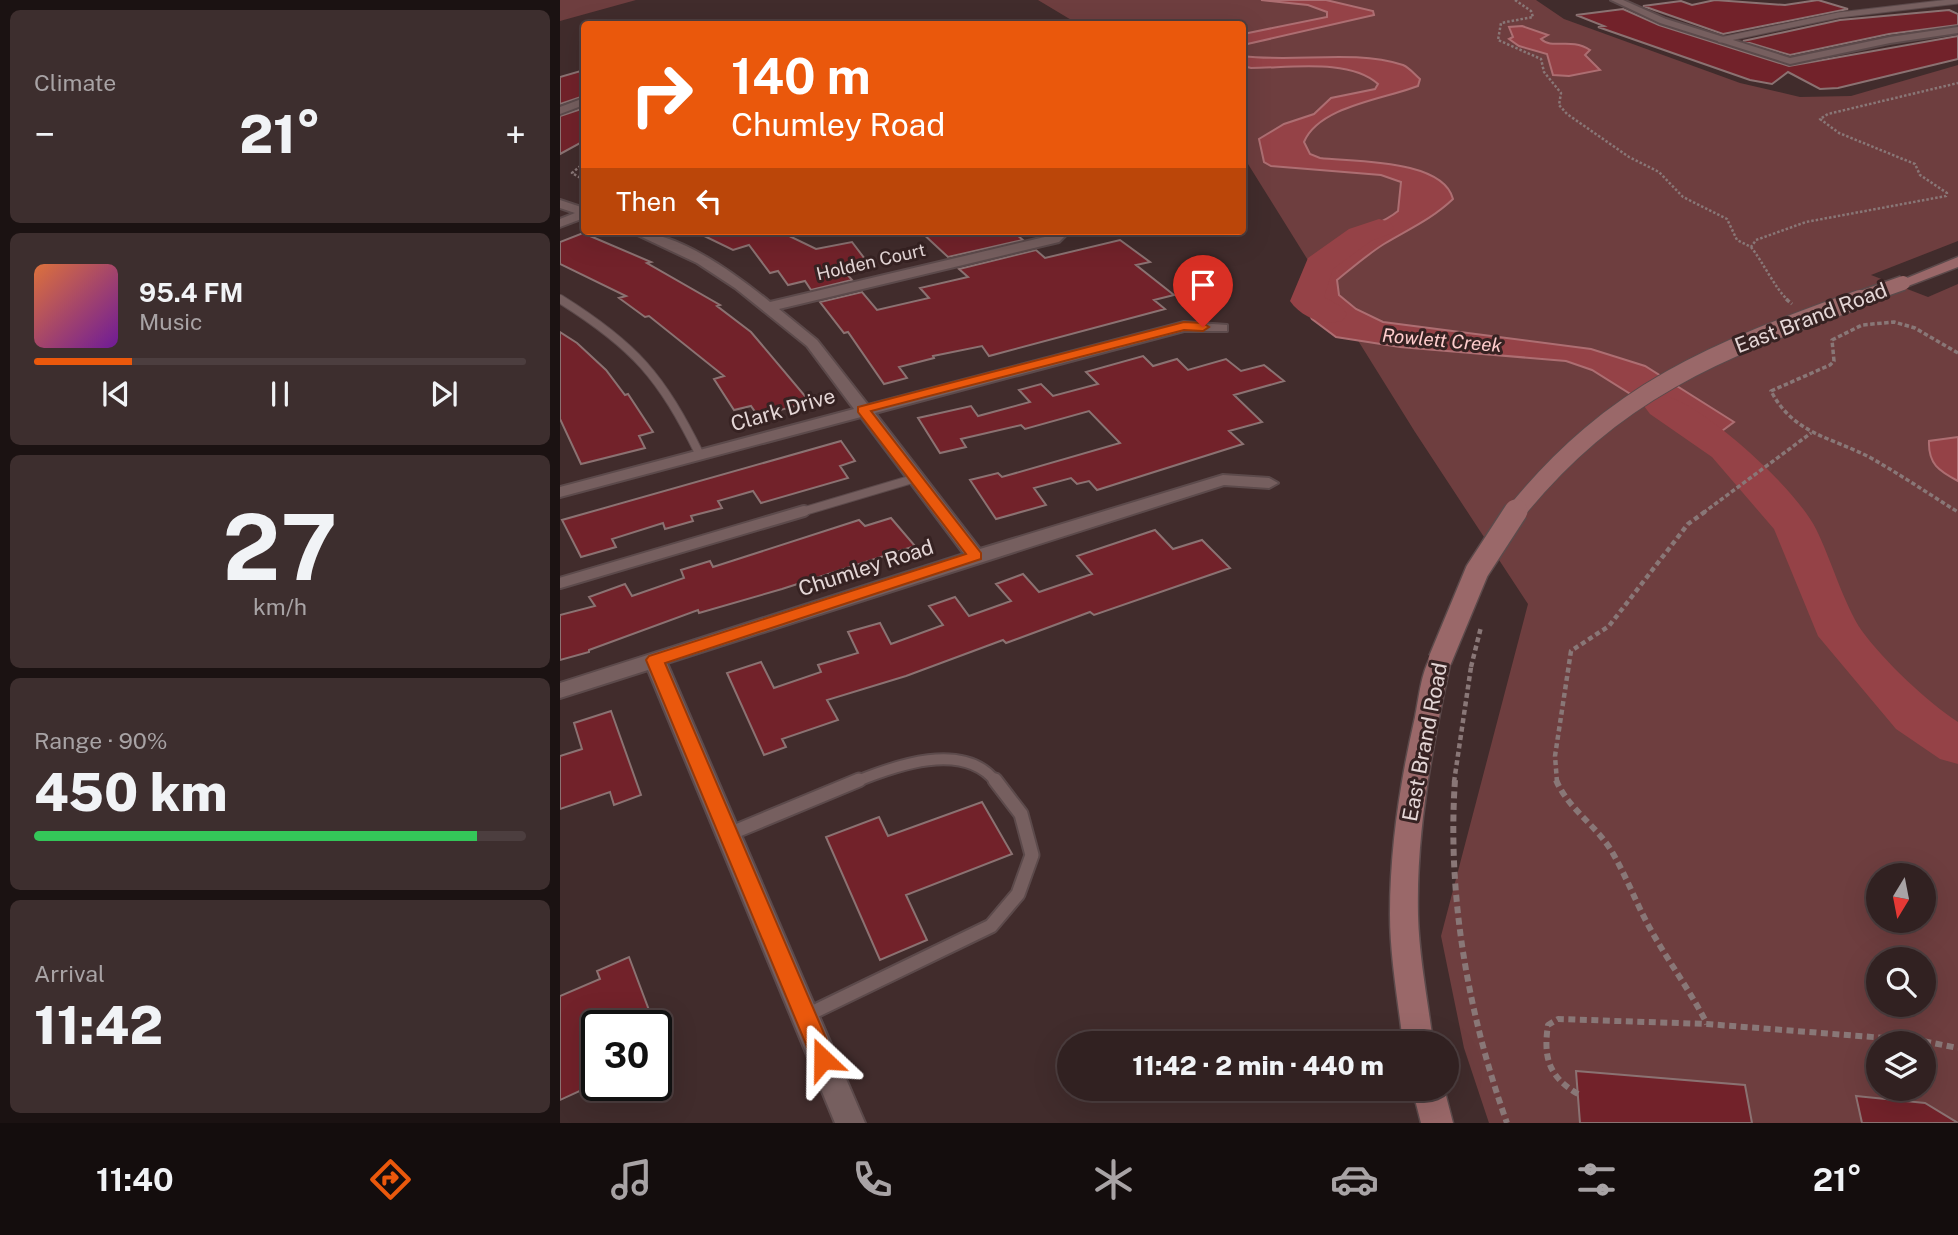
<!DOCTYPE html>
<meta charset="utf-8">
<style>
:root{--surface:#312121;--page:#3d2e2e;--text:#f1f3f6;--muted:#a8a3a5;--line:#4c3e3f;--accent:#ea580c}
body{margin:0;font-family:"Public Sans",sans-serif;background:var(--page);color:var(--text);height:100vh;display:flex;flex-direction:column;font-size:26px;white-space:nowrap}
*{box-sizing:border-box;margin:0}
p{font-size:23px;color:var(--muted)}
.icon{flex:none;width:38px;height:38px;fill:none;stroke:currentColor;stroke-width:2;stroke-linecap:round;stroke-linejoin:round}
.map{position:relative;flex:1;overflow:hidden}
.drawer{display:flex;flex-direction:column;gap:10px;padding:10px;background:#1b1212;width:560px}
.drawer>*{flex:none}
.guide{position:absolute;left:21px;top:21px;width:665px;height:214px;border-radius:7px;box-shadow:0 7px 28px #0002,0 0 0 2px var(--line);background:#ea580c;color:#fff;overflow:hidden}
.needle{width:46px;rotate:190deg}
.buttons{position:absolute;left:1306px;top:863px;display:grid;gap:14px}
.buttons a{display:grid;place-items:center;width:70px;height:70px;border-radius:50%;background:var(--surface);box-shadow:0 7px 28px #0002,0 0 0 2px var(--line);font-size:35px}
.speed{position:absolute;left:21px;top:1010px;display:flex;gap:14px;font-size:35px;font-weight:700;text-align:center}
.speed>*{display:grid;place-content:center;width:91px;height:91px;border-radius:50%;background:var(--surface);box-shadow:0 7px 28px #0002,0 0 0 2px var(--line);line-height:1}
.speed .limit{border:4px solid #111;border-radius:10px;background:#fff;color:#111}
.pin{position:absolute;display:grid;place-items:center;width:60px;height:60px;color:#fff;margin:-72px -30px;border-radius:50% 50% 50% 0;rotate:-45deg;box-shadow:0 0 7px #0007}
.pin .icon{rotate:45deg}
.me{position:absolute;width:77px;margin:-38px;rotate:337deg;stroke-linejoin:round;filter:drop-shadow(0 0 5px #0008)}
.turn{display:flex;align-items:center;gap:24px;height:147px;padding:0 35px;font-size:32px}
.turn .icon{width:91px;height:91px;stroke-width:2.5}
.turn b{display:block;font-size:49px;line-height:60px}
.then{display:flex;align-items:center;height:66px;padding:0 35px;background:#0003;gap:14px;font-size:26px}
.big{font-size:52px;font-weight:800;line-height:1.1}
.drawer .card{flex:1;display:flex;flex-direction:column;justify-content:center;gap:10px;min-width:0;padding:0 24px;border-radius:10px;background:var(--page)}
.drawer .dial{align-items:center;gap:0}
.dial b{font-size:91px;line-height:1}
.song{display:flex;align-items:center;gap:21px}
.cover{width:84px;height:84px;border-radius:10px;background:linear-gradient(135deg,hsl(20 70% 55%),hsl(280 70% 35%))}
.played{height:7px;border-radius:4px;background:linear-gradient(90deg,var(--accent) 20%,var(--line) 20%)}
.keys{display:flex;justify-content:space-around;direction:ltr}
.heat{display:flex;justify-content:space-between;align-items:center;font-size:38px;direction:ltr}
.charge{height:10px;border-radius:5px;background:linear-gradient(90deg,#34c759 90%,var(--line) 0)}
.trip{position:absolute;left:497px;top:1031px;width:402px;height:70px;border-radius:35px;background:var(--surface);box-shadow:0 7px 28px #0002,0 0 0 2px var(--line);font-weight:800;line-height:70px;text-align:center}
.tabs{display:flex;height:112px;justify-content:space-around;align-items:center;background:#140d0d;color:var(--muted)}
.tabs .icon{width:49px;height:49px}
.tabs .selected{color:var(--accent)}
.tabs b{font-size:32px;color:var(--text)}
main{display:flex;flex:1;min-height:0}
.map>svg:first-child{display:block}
.green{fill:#6e3e3f;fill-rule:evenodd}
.water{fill:#954247;stroke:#ad6e72;stroke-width:2}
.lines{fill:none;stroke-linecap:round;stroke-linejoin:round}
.river{fill:#954247;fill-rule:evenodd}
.building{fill:#72222a;stroke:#8b7272;stroke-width:2}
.lane-far3-casing{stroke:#5c4a4b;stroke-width:7}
.lane-far2-casing{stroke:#5c4a4b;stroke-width:10}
.lane-far1-casing{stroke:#5c4a4b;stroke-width:14}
.lane-casing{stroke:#5c4a4b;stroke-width:17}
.street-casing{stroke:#5c4a4b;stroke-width:4}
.secondary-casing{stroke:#5c4a4b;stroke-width:3}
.path-far3{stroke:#897777;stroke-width:2.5;stroke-dasharray:2.5 2;stroke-linecap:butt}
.path-far2{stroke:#897777;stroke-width:3.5;stroke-dasharray:4.5 2.5;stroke-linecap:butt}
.path-far1{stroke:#897777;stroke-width:4.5;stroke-dasharray:5 3.5;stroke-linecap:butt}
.path{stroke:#897777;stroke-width:6;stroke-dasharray:7 4.5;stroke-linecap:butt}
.lane-far3{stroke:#765f5f;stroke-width:5}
.lane-far2{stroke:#765f5f;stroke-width:8}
.lane-far1{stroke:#765f5f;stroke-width:10}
.lane{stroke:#765f5f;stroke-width:13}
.street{fill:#765f5f;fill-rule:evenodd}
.secondary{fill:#9a6869;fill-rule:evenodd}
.secondary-bridge-far2-casing{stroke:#5c4a4b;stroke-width:17;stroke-linecap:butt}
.secondary-bridge-far1-casing{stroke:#5c4a4b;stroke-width:20;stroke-linecap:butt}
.secondary-bridge-casing{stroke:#5c4a4b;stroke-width:26;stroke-linecap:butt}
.path-bridge{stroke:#897777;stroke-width:4.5;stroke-dasharray:5 3.5;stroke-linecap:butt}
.secondary-bridge-far2{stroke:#9a6869;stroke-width:14}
.secondary-bridge-far1{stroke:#9a6869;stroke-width:18}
.secondary-bridge{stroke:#9a6869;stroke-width:23}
.route{fill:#ea580c;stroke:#983908;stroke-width:2}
.labels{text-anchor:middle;stroke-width:6;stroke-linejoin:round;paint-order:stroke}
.far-street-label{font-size:18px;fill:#e4d6d6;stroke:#362222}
.far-water-label{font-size:19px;font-style:italic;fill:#fecccc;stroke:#362222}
.street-label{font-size:21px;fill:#e4d6d6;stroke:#362222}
</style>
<main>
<section class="drawer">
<div class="card"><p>Climate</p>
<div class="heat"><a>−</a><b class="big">21°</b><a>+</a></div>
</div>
<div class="card">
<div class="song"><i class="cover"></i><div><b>95.4 FM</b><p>Music</p></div></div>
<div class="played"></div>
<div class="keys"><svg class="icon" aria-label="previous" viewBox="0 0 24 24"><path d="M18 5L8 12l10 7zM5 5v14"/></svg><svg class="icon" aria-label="pause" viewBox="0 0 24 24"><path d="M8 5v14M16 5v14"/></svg><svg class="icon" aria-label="next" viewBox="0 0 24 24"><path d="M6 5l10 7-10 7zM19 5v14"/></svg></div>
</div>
<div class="card dial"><b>27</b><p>km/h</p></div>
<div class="card"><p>Range · 90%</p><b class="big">450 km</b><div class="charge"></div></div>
<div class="card"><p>Arrival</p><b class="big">11:42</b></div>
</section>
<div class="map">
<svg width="1398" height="1123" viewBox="0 0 1398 1123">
<rect width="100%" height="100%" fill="#412c2c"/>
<path class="green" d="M 0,0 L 76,0 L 0,21 Z
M 478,0 L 976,0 L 1004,19 L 1180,83 L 1240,97 L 1291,96 L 1398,65 L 1398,241 L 1311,275 L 1368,297 L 1398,284 L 1398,1123 L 929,1123 L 904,1048 L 881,936 L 968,604 L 855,432 L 683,156 L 682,24 L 518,24 ZM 1318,875 L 1363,875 L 1363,920 L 1318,920 ZM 1318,959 L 1363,959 L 1363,1004 L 1318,1004 ZM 1318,1043 L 1363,1043 L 1363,1088 L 1318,1088 Z"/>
<path class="water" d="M 701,0 L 766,0 L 813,11 L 814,15 L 683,45 L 683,34 L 767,17 L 767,12 L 748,5 Z
M 962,26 L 988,35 L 981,39 C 992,50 1010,37 1030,50 L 1025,55 L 1040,70 L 1009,76 L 993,75 L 987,54 L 959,46 L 949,39 L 953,37 L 949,27 Z
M 683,56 C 735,63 792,49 843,65 C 850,68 855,75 860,79 L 858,86 C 825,99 759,106 744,142 L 750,154 L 760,158 C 794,162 883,159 893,199 C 872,219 849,229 824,244 C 808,254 792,268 777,280 L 779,295 L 796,309 L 823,322 L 1031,349 L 1085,366 L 1174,422 L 1147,442 L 1032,370 L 1006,361 L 840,347 L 776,337 L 752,319 L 740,299 C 745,280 771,249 788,238 C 804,227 823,224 838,211 L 841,182 L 821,175 L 711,166 L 704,162 L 699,139 L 724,124 L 754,114 L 771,98 L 815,89 L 818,84 C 790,58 728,68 691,68 L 683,66 Z
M 1398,437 L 1398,481 C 1379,471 1368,464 1369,441 Z"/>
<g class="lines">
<path class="river" d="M 819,219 L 830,222 L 834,228 L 830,234 L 811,241 L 773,269 L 764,297 L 782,307 L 787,314 L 782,321 C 763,326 741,317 730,301 L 748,258 L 789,229 Z
M 1103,395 C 1145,405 1237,490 1256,529 C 1271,559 1284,605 1302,631 C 1324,661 1367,702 1398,722 L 1398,764 L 1380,759 L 1336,729 L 1258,636 L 1214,529 L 1152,457 L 1090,414 L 1084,406 L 1090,398 Z"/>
</g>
<path class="building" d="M 1155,0 L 1225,5 L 1258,0 L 1288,9 L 1163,34 L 1083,6 L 1121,1 L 1132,5 Z
M 1063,9 L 1099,25 L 1229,66 L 1398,36 L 1398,59 L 1278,88 L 1260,89 L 1228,72 L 1212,84 L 1190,80 L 1038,27 L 1044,26 L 1016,15 Z
M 1389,10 L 1398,14 L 1398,25 L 1329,34 L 1230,55 L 1183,41 L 1280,20 Z
M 24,70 L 24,96 L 0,104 L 0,77 Z
M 24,108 L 24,141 L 0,154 L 0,116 Z
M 134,231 L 219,231 L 256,249 L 292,242 L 311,267 L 285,272 L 292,280 L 251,290 L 245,281 L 228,285 L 218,271 L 210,273 L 189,245 L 173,250 Z
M 360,231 L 452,231 L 463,240 L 388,257 Z
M 23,233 L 91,262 L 87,263 L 160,305 L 157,306 L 191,332 L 250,402 L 198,416 L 191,406 L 174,410 L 154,379 L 164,376 L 89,316 L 85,317 L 59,298 L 66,296 L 0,264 L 0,242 Z
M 560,240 L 590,262 L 576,265 L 614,295 L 594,300 L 605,309 L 429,356 L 422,346 L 373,356 L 374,358 L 339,367 L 347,378 L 324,384 L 288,332 L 284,333 L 260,302 L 302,292 L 317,310 L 369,298 L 360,288 L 408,277 L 399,269 L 476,250 L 485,258 Z
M 0,332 L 17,343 L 46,370 L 65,395 L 68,394 L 93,432 L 79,436 L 85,448 L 21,464 L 0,419 Z
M 583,356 L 593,366 L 617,359 L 628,370 L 666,359 L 681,371 L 704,365 L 724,381 L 674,395 L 702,422 L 669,431 L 683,444 L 537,490 L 529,481 L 517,484 L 511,478 L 474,488 L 486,505 L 436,519 L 410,480 L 438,473 L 442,477 L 560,443 L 529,411 L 465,429 L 461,425 L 401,439 L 406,447 L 380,453 L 358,418 L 411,406 L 418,416 L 470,402 L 459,390 L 481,384 L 493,396 L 538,384 L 526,372 Z
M 281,441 L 295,461 L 280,466 L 288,478 L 201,503 L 193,491 L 158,501 L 162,508 L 131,516 L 133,521 L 105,529 L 103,523 L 52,539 L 56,547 L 21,557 L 2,520 Z
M 331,518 L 355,546 L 222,589 L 139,613 L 138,610 L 29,650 L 29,652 L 0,660 L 0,615 L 35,606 L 29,597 L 65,584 L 72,596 L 124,578 L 121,570 L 150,561 L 153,567 L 299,520 L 305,526 Z
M 595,530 L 613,549 L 642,540 L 670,568 L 534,615 L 530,612 L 446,643 L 443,640 L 346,676 L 267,700 L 278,720 L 222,739 L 226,747 L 204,755 L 167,673 L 201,662 L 214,688 L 261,672 L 258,665 L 298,653 L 288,632 L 320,623 L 331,644 L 383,625 L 369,606 L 395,597 L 409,616 L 451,601 L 436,584 L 463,574 L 479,592 L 532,574 L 517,556 Z
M 51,711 L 81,795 L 54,805 L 50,792 L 0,809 L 0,756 L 22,749 L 14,723 Z
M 422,802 L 452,854 L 346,895 L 367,940 L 320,960 L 266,837 L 319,817 L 328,836 Z
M 69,957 L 95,1026 L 37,1026 L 37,1083 L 0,1100 L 0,996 L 40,979 L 37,971 Z
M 1016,1071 L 1185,1085 L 1192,1123 L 1020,1123 Z
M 1296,1096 L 1365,1103 L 1398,1123 L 1302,1123 Z"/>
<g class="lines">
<defs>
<path id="lane-far3" d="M 1160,40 L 1279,15 L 1398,1"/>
<path id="lane-far2" d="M 0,299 C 75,346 101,376 140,455
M 238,513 L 356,478"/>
<path id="lane-far1" d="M 0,583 L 244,511
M 295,782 C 334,766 404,740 436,782"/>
<path id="lane" d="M 169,834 L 299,780
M 245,1016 L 431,926 L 458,894 L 472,855 L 461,814 L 435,780"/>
<path id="street" d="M 1051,0 L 1063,0 L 1106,19 L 1230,58 L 1330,37 L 1398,27 L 1398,33 L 1330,43 L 1230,64 L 1100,23 Z
M 24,98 L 24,105 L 0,114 L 0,107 Z
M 0,200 L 24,208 L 24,218 L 0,227 L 0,219 L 15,213 L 0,208 Z
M 69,231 C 118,231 174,273 210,302 L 489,236 L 495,231 L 510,231 L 499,242 L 219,309 L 257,340 L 308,405 L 624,322 L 667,325 L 667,331 L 624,331 L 315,413 L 420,549 L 663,475 L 709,478 L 718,483 L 709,488 L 664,485 L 107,663 L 305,1123 L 275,1123 L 88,670 L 0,698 L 0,683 L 404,554 L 301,417 L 0,497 L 0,487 L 294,409 L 247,346 L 175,288 L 137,263 Z"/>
<path id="secondary" d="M 1398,257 L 1398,267 L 1348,286 L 1343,288 L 1335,283 Z
M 880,653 L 888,655 L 891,660 C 873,744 856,829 858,915 C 859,958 868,1001 873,1043 L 843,1043 C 838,1000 830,957 830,914 C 830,848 840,782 855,717 C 859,698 861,671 872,655 Z
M 852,1088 L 884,1088 L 893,1123 L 861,1123 Z"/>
</defs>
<use href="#lane-far3" class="lane-far3-casing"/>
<use href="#lane-far2" class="lane-far2-casing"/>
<use href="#lane-far1" class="lane-far1-casing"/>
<use href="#lane" class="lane-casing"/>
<use href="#street" class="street-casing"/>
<use href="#secondary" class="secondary-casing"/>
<path class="path-far3" d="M 955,0 L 971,11 L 973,17 L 941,23 L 938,40 L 981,59 L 984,72 L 1001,93 L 999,105 L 1007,114 L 1069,157 L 1099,172 L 1123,197 L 1167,219 L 1177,240 L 1191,247 L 1196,240 L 1246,222 L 1386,196 L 1387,193 L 1360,175 L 1355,164 L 1279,133 L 1260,119 L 1268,114 L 1398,83
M 24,163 L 12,173 L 24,180
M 1191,247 C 1203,262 1216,290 1228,300"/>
<path class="path-far2" d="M 1226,299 L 1232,304
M 1398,353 L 1355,328 L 1334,322 L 1302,325 L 1272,340 L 1274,361 L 1270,365 L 1211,391 C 1234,435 1272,437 1311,458 C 1341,475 1369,494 1398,512
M 1143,513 L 1251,433"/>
<path class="path-far1" d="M 894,782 L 911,667
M 997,782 L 995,756 L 1011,651 L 1049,626 L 1128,524 L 1146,511"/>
<path class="path" d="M 895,780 C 887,896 908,1014 947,1123
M 996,780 C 1008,808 1032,822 1049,847 C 1066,874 1076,904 1092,932 C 1110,964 1131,992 1147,1024
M 1018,1094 C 989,1077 983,1058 988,1025 L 998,1019 L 1147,1024 L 1363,1041 L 1398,1048"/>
<use href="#lane-far3" class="lane-far3"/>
<use href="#lane-far2" class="lane-far2"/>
<use href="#lane-far1" class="lane-far1"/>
<use href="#lane" class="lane"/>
<use href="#street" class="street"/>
<use href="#secondary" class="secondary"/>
<defs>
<path id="secondary-bridge-far2" d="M 1295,300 L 1343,283"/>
<path id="secondary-bridge-far1" d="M 955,513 C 1053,391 1157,350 1300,299"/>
<path id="secondary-bridge" d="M 880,660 L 917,571 L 956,511"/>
</defs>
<use href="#secondary-bridge-far2" class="secondary-bridge-far2-casing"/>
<use href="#secondary-bridge-far1" class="secondary-bridge-far1-casing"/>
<use href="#secondary-bridge" class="secondary-bridge-casing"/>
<path class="path-bridge" d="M 911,667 L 921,627"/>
<use href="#secondary-bridge-far2" class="secondary-bridge-far2"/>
<use href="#secondary-bridge-far1" class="secondary-bridge-far1"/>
<use href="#secondary-bridge" class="secondary-bridge"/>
</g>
<path class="route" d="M 624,322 L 643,323 L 649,327 L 643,331 L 624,330 L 311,411 L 421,553 L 421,559 L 105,663 L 275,1059 L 271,1066 L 263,1069 L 255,1066 L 86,660 L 89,656 L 406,554 L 298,412 L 298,407 Z"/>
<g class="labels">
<g class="far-street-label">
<text transform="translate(311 262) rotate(-13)" y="6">Holden Court</text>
</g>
<g class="far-water-label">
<text transform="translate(882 340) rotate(5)" y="7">Rowlett Creek</text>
</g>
<g class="street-label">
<text transform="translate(1251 318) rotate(-21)" y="7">East Brand Road</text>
<text transform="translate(223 410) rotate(-16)" y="7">Clark Drive</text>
<text transform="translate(306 568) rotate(-18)" y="7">Chumley Road</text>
<text transform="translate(865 742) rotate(-79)" y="7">East Brand Road</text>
</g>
</g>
</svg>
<div class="buttons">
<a><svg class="needle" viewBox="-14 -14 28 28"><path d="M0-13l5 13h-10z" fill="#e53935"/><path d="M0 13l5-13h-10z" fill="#a8a3a5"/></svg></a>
<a><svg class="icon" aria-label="search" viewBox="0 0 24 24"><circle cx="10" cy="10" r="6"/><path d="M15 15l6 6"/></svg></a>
<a><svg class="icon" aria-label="layers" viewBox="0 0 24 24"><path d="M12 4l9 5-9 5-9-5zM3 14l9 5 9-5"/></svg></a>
</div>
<div class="speed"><div class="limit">30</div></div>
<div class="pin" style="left:643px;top:327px;background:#d93025"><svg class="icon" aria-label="arrive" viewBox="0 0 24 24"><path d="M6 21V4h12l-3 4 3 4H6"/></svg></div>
<svg class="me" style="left:263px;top:1059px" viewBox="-20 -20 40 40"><path d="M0-17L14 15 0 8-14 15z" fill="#ea580c" stroke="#fff" stroke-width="4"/></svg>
<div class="trip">11:42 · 2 min · 440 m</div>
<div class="guide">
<div class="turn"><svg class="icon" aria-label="right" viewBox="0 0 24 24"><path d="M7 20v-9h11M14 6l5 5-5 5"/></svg><div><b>140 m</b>Chumley Road</div></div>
<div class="then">Then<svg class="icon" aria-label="left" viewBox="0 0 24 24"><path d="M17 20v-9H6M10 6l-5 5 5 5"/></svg></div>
</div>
</div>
</main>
<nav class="tabs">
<b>11:40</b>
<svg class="icon selected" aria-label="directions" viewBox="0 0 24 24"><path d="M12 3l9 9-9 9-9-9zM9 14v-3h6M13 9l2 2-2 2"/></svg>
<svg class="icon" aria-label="music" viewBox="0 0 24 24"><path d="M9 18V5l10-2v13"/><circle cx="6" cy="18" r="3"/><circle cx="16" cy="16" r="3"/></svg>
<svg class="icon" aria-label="phone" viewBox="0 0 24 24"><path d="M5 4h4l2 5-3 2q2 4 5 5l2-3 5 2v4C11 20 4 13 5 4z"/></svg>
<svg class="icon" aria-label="climate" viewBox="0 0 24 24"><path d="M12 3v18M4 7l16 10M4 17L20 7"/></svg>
<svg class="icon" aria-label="car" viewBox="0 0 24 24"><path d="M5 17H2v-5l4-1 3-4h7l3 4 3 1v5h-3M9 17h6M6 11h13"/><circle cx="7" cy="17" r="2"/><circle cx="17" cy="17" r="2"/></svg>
<svg class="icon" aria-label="filters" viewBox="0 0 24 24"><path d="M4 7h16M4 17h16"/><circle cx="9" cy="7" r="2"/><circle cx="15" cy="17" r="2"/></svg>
<b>21°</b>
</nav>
